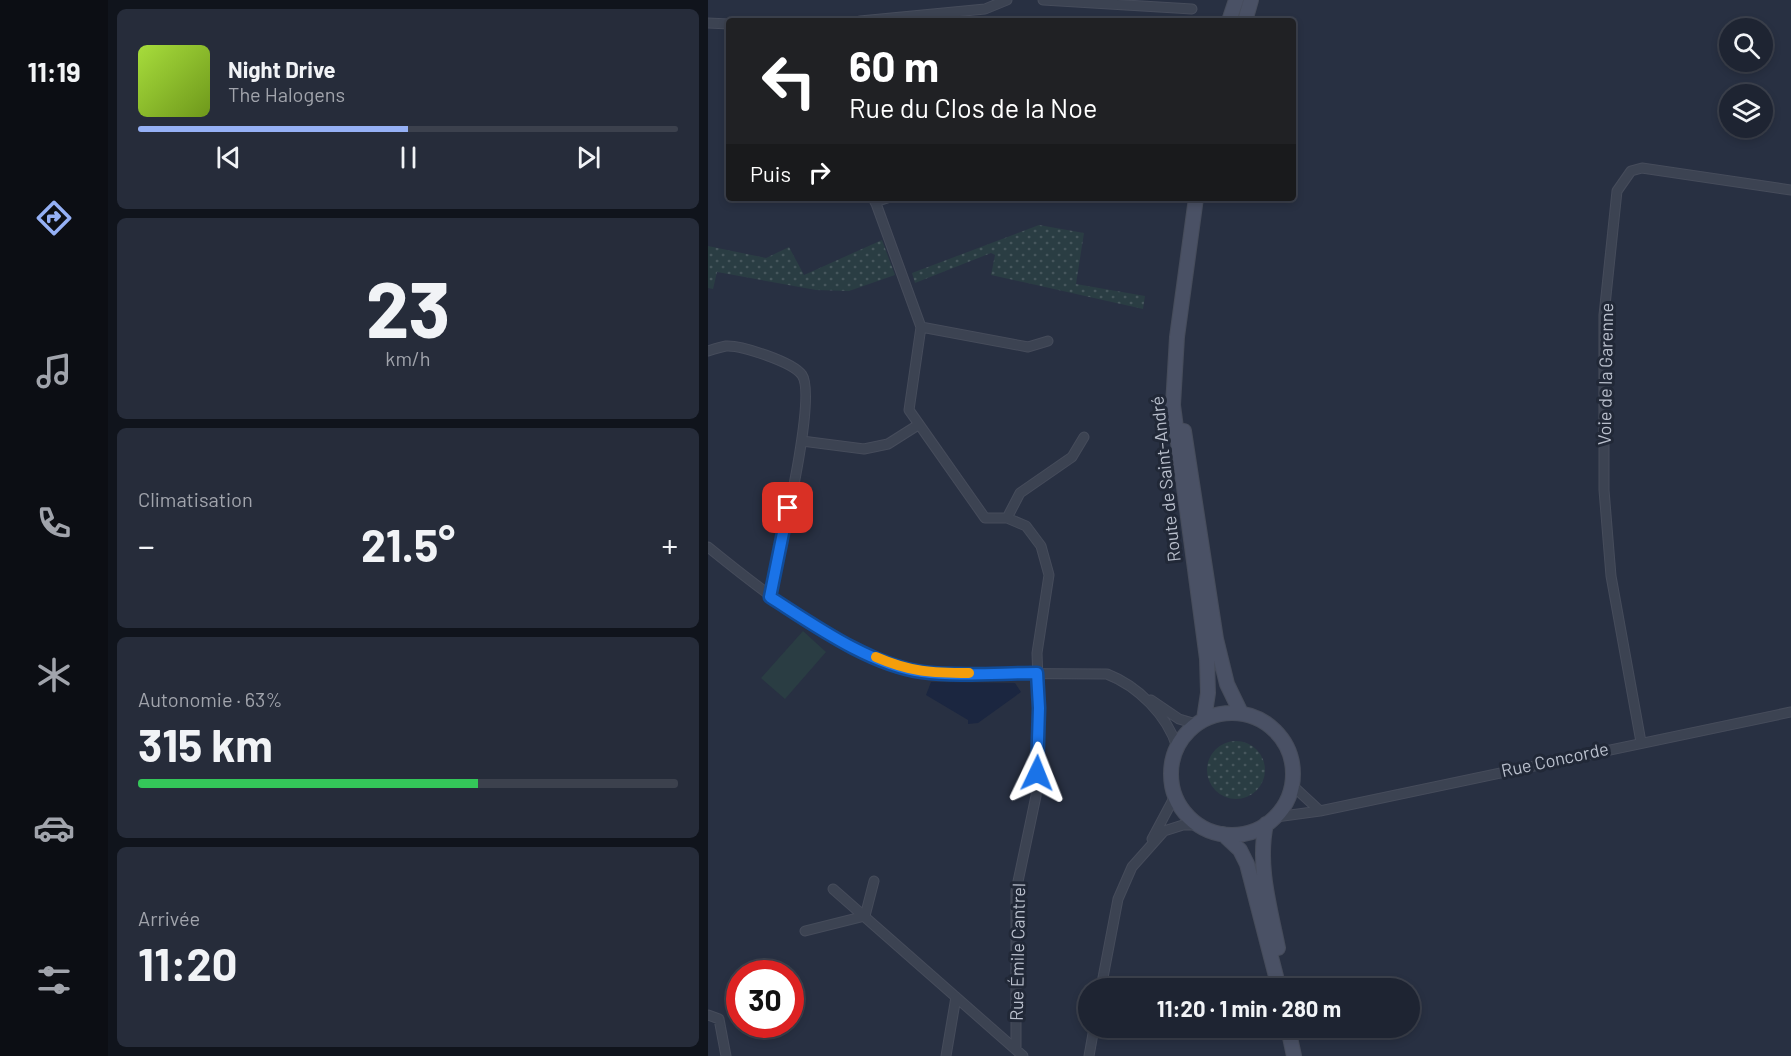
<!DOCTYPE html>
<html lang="fr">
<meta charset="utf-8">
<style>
:root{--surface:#1e2432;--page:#262c3a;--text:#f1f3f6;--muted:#a1a4ac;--line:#3c414d;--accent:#95b0f5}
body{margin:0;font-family:Barlow,sans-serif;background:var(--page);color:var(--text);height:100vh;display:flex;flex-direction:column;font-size:22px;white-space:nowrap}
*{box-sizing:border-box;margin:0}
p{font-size:20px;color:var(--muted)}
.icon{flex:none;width:33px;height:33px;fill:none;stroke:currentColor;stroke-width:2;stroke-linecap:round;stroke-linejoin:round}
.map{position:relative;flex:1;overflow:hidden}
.side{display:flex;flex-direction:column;gap:9px;padding:9px;background:#10141c;width:600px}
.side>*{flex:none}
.hud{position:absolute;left:18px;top:18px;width:570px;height:183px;border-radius:6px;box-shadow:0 3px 9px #0003,0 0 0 2px var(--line);background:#202124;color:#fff;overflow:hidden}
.buttons{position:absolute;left:1011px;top:18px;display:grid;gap:12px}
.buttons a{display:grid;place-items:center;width:54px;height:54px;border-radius:50%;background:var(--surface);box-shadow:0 3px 9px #0003,0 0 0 2px var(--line);font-size:30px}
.speed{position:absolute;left:18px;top:960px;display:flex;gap:12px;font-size:30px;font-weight:700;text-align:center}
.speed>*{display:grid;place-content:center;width:78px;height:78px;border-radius:50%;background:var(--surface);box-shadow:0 3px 9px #0003,0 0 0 2px var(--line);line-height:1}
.speed .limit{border:9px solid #d22;background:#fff;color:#111}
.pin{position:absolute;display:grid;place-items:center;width:51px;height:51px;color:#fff;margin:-26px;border-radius:12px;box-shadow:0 3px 9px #0006}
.me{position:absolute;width:66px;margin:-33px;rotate:2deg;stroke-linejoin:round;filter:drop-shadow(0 0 4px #0008)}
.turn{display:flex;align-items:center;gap:21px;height:126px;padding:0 24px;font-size:27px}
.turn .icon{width:78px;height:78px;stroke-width:2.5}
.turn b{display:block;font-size:42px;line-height:51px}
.then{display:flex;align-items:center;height:57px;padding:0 24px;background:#0003;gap:12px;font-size:22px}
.big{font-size:45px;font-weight:700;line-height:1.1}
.side .card{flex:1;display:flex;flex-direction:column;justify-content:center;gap:9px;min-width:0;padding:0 21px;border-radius:9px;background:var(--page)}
.side .dial{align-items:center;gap:0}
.dial b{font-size:78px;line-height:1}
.song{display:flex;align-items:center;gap:18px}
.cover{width:72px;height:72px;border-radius:9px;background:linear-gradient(135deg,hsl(80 70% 55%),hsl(80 70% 35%))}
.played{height:6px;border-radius:3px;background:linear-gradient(90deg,var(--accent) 50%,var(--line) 50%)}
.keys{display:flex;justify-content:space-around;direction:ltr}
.heat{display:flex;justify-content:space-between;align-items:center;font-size:33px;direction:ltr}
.charge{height:9px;border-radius:4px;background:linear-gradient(90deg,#34c759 63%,var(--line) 0)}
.trip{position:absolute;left:370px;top:978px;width:342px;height:60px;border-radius:30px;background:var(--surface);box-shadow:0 3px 9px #0003,0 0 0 2px var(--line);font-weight:700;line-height:60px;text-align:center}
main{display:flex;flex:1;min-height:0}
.tab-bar{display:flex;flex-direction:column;width:108px;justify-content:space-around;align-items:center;background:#0c0e14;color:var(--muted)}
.tab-bar .icon{width:42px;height:42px}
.tab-bar .on{color:var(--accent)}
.tab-bar b{font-size:27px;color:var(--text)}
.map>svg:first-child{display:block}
.grass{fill:url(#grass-dots)}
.garden{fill:#2a3d43}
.water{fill:#1b2640}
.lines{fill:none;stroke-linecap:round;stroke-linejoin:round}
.minor-casing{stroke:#464c5b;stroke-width:11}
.secondary-casing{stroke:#464c5b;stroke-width:16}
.minor{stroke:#3c4352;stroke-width:9}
.secondary{stroke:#4a5165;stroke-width:14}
.route-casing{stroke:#114b97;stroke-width:15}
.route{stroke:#1a73e8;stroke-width:10}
.slow{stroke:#f59e0b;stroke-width:10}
.labels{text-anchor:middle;stroke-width:6;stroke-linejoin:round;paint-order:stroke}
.street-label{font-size:18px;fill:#b9bfcc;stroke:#212837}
</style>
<main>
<nav class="tab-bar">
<b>11:19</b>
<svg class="icon on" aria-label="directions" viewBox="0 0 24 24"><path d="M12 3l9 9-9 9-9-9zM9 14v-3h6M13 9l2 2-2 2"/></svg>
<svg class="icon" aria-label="music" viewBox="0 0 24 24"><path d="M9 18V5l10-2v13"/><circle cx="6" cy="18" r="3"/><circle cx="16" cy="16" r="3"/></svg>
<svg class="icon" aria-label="phone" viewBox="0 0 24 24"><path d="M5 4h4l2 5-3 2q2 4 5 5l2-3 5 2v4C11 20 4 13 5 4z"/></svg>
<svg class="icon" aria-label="climate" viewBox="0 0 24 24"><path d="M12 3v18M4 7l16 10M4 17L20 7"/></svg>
<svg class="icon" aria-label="car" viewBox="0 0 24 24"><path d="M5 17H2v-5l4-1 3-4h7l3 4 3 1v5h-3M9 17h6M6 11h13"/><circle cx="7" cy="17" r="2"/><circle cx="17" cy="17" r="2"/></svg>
<svg class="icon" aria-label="filters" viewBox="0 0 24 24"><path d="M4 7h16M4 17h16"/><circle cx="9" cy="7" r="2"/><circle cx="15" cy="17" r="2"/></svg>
</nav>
<section class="side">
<div class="card">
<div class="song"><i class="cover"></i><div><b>Night Drive</b><p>The Halogens</p></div></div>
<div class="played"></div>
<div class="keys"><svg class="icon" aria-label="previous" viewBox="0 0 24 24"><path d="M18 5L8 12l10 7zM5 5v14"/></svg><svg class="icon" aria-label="pause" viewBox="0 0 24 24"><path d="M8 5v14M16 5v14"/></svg><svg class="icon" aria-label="next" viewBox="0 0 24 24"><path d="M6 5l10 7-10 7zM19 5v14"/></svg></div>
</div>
<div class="card dial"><b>23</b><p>km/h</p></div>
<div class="card"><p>Climatisation</p>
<div class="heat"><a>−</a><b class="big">21.5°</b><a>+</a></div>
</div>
<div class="card"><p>Autonomie · 63%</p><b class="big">315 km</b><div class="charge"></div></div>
<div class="card"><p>Arrivée</p><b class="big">11:20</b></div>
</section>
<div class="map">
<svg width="1083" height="1056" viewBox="0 0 1083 1056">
<defs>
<pattern id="grass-dots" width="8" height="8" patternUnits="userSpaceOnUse" patternTransform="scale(1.5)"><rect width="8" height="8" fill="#2a3d43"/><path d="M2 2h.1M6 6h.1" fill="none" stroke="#47575d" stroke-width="1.8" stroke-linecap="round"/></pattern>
</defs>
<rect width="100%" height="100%" fill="#283042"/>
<path class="grass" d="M 331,225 L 376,233 L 368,284 L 437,296 L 435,309 L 283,275 L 287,255 L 283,253 L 207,283 L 204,273 Z
M 174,240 L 187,275 L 141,291 L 108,290 L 9,272 L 5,289 L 0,288 L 0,246 L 58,258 L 81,247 L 96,275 Z
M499 770a29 29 0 1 1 58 0a29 29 0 1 1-58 0Z"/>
<path class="garden" d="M 95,631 L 118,652 L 77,699 L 53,678 Z"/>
<path class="water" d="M 223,682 L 307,683 L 313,692 L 270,723 L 260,724 L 260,720 L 218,695 Z"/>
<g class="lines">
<defs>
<path id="minor" d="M 335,0 L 484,9
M 152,21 L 277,9 L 299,0
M 0,23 L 21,24
M 166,198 L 213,327 L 201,410 L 277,518 L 299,518 L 318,526 L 333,546 L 341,575 L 329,653 L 331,708 L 328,796 L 308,891 L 308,1049
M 167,202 L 179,198
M 213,327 L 320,347 L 340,341
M 0,351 C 6,349 12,347 18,346 C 33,345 85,362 94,375 C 110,398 69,562 62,597
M 94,441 L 156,449 L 180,444 L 210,425
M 299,518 L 312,493 L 364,457 L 376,437
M 0,547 C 64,599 133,654 215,673 L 399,674 C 430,686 459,715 469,747
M 443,700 L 471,719 L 488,724
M 933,742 L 903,576 L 896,490 L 896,315 L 909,191 L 923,171 L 934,168 L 1083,190
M 584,785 L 612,811
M 568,817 L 612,811 L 1083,712
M 444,839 L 467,796
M 125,889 L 315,1056
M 97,931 L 157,916 L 166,881
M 393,988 L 410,899 L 424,867 L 456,831 L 475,825 L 490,825
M 0,1015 L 11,1019 L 18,1056
M 238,1056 L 248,997
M 381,1056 L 386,1028"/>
<path id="secondary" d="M 521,21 L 528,0
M 537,21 L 543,0
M 488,198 L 469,337 L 465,405 L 499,659 L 500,693 L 496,719
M 476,431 L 508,639 L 519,684 L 533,713
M463 774a61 61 0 1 1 122 0a61 61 0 1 1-122 0Z
M 558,824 C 549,865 562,908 570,948
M 515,834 L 532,850 L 539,864 L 571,988
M 580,1028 L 586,1056"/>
</defs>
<use href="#minor" class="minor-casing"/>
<use href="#secondary" class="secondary-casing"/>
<use href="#minor" class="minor"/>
<use href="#secondary" class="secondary"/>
</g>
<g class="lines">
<defs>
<path id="route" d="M 80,508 L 62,597 C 106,625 162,665 214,672 C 248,677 294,673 329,673 L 331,708 L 329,773"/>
</defs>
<use href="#route" class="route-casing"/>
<use href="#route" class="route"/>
<path class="slow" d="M 168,657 C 202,672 224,673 261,673"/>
</g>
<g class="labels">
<g class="street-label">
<text transform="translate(898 374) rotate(-89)" y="6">Voie de la Garenne</text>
<text transform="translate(458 479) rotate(-96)" y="6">Route de Saint-André</text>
<text transform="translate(847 760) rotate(-12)" y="6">Rue Concorde</text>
<text transform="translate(310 952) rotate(-89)" y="6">Rue Émile Cantrel</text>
</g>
</g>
</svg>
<div class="buttons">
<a><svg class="icon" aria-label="search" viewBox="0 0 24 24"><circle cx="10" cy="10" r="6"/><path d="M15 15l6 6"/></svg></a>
<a><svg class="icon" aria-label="layers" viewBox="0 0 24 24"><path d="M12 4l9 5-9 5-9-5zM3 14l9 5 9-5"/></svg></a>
</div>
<div class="speed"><div class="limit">30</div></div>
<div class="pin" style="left:80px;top:508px;background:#d93025"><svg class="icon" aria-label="arrive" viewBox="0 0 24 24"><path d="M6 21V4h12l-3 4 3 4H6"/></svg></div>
<svg class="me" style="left:329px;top:773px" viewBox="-20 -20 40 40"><path d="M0-17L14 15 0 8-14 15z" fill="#1a73e8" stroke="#fff" stroke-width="4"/></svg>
<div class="trip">11:20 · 1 min · 280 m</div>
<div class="hud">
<div class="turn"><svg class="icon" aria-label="left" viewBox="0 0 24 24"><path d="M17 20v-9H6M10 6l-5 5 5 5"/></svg><div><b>60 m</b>Rue du Clos de la Noe</div></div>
<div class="then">Puis<svg class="icon" aria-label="right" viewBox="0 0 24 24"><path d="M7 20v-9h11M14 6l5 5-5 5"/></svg></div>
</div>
</div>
</main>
